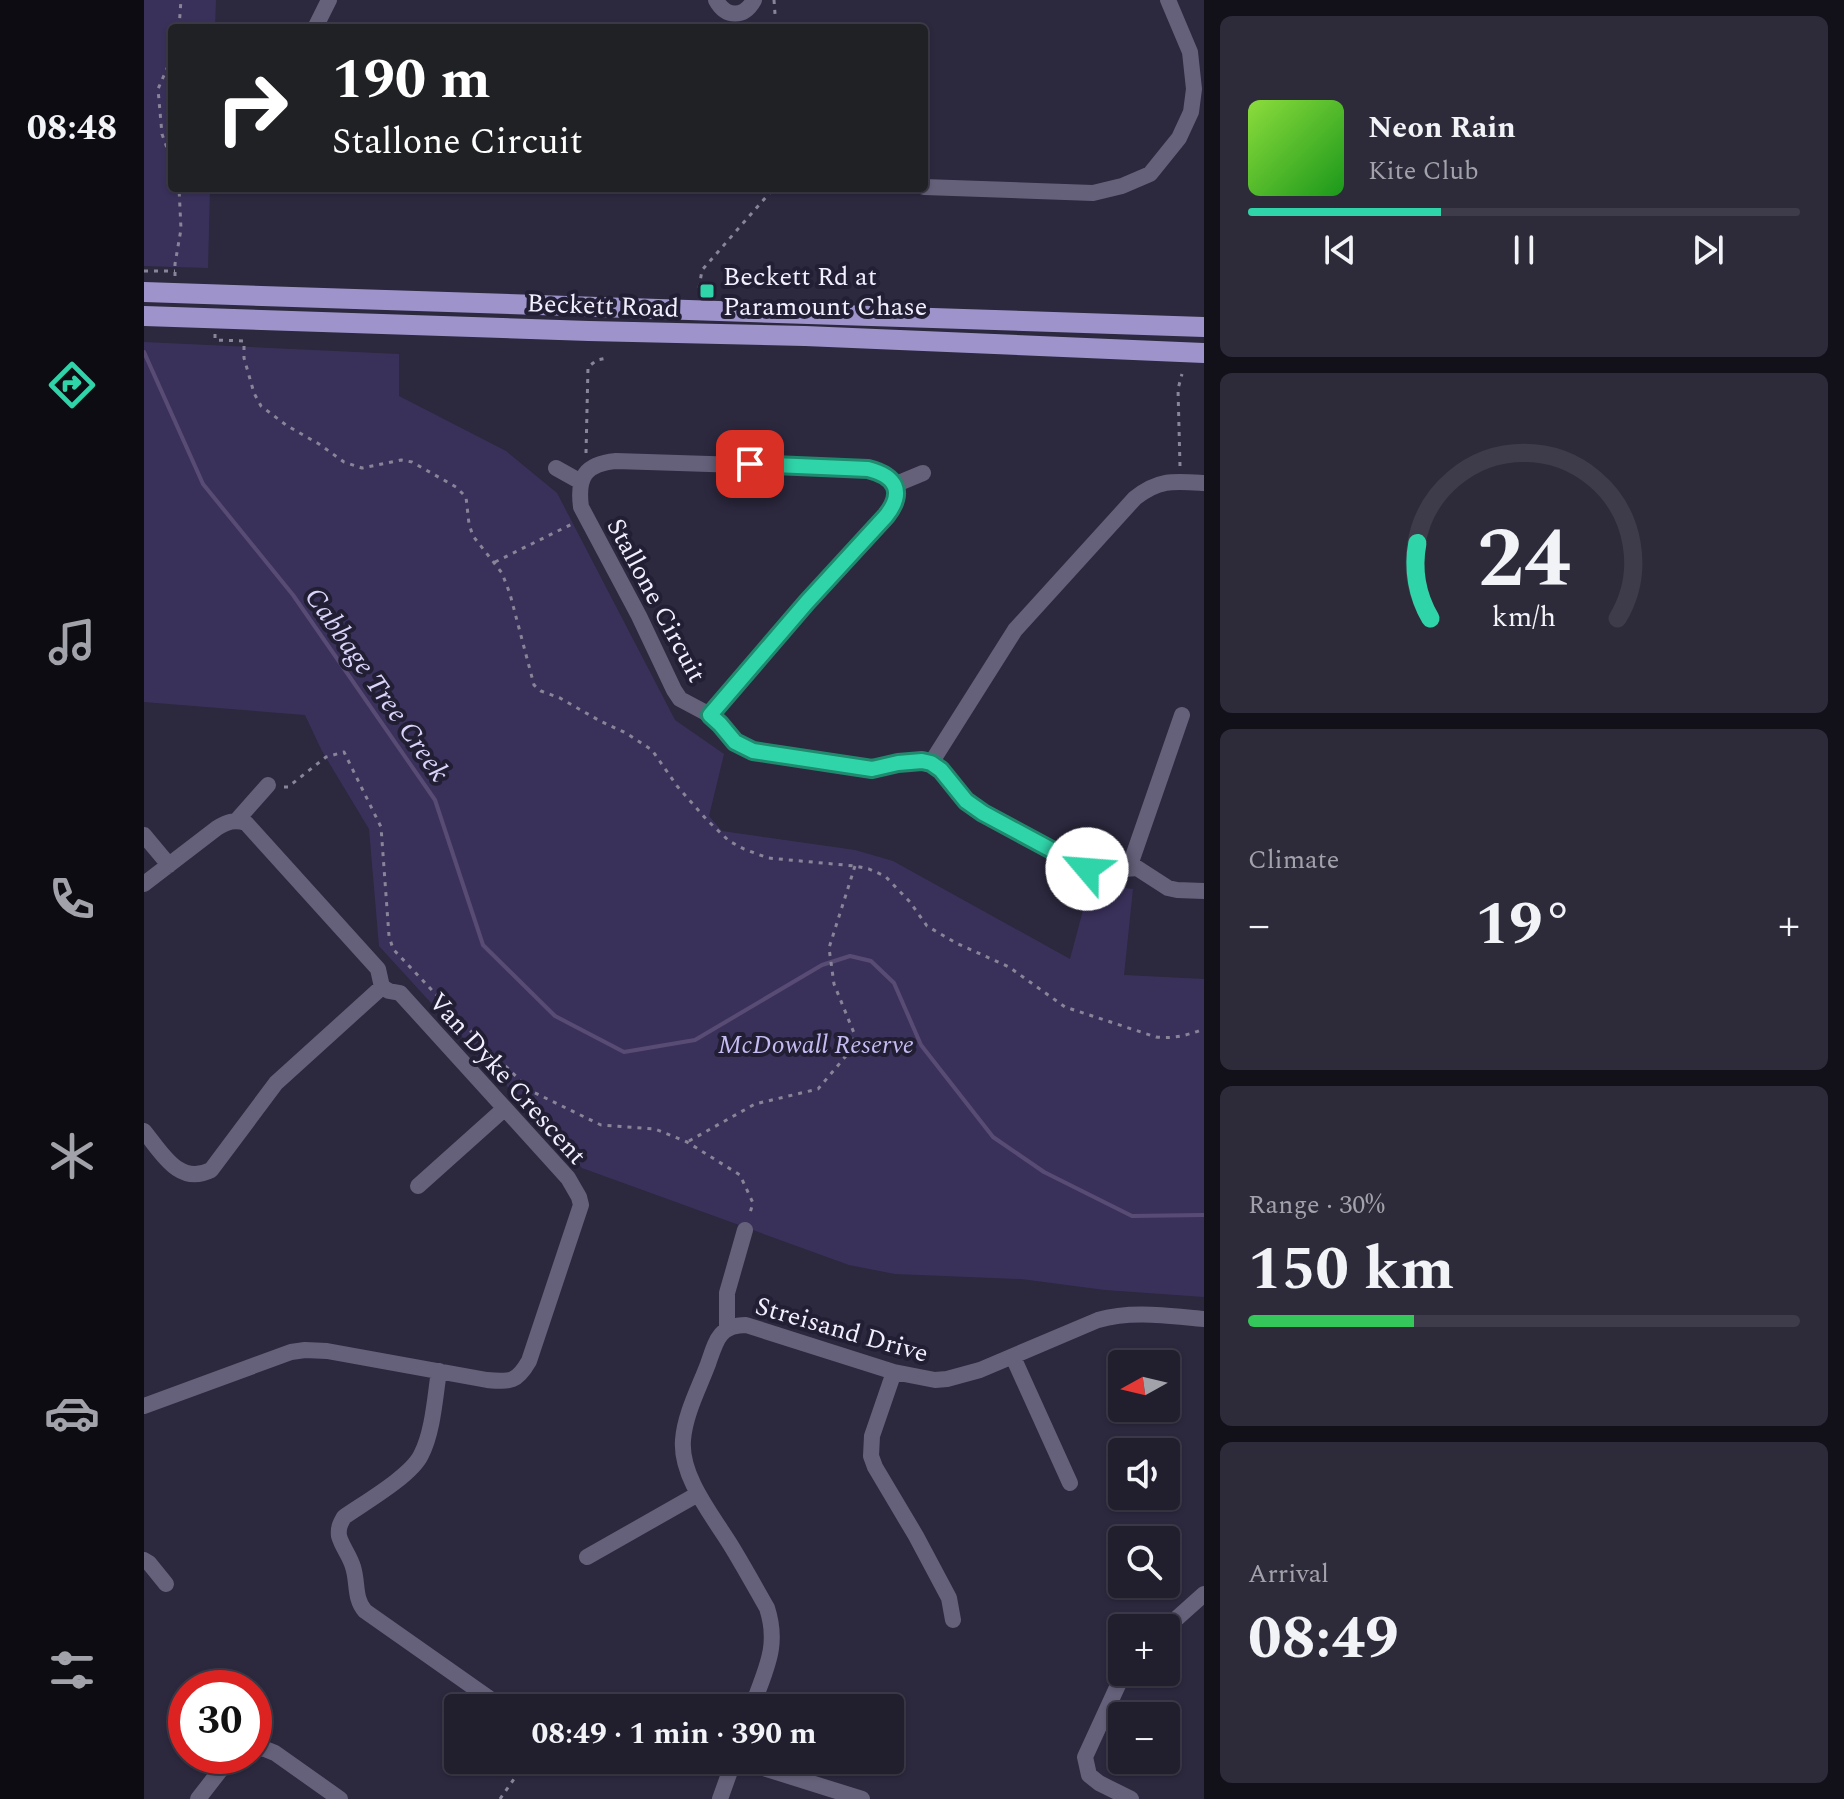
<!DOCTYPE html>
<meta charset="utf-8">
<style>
:root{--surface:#211e2e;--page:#2d2b3a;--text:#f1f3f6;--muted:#a2a2aa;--line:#3e3c4a;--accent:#30d4a9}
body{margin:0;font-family:Spectral,serif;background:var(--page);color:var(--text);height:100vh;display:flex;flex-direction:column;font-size:30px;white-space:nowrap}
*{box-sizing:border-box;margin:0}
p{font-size:26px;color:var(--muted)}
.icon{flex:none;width:44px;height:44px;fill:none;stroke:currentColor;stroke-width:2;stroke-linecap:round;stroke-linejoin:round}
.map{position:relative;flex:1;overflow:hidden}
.details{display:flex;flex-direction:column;gap:16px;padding:16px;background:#121019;width:640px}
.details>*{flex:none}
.guide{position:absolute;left:24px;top:24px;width:760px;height:168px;border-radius:8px;box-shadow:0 2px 6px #0004,0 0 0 2px var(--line);background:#202124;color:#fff;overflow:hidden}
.needle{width:52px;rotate:262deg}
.fabs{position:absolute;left:964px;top:1350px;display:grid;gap:16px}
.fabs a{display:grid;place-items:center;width:72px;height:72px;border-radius:8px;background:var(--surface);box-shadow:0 2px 6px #0004,0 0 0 2px var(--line);font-size:40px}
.speed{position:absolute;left:24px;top:1670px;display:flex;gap:16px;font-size:40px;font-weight:700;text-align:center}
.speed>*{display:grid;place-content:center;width:104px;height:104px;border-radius:50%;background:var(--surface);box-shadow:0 2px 6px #0004,0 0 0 2px var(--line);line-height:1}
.speed .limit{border:12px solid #d22;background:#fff;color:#111}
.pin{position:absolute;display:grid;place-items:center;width:68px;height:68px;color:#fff;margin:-34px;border-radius:16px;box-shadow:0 4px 12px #0006}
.me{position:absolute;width:88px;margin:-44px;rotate:297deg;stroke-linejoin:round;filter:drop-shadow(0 0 6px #0008)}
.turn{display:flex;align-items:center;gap:28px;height:168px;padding:0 32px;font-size:36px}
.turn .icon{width:104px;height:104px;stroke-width:2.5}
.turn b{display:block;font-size:56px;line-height:68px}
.big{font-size:60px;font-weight:700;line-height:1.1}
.details .card{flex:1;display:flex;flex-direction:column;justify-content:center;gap:12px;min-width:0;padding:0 28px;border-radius:12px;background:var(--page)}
.details .dial{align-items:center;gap:0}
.dial svg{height:208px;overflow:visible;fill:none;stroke:var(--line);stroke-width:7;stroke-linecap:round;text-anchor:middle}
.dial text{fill:var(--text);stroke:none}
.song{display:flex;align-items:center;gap:24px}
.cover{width:96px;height:96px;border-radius:12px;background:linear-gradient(135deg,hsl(90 70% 55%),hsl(120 70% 35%))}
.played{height:8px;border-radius:4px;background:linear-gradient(90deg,var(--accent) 35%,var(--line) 35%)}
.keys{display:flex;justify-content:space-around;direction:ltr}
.heat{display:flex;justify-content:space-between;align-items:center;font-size:44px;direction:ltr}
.charge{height:12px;border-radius:6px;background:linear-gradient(90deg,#34c759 30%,var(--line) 0)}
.trip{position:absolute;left:300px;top:1694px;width:460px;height:80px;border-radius:8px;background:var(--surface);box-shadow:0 2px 6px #0004,0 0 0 2px var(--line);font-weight:700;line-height:80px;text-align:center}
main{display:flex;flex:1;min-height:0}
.dock{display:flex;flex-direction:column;width:144px;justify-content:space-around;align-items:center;background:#0d0c12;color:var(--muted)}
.dock .icon{width:56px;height:56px}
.dock .active{color:var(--accent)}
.dock b{font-size:36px;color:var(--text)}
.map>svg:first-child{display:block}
.green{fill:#3a315b}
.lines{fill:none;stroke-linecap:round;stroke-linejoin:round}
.stream{stroke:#594c74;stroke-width:4}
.path{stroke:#888598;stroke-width:3;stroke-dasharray:4 6;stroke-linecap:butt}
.minor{stroke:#65617b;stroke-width:16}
.primary{stroke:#9e94cb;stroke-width:20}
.route-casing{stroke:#1f8a6e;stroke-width:20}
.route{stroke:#30d4a9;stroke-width:14}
.poi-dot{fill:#30d4a9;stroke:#221e34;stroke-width:3}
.labels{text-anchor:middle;stroke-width:8;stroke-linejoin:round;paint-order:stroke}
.poi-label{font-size:26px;fill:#f2f0ff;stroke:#221e34;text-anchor:start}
.street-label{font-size:26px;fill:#f2f0ff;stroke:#221e34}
.park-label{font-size:26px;font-style:italic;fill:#c5bdf2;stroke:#221e34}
.water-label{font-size:28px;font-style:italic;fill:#d9d4f8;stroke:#221e34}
</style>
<main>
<nav class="dock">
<b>08:48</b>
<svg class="icon active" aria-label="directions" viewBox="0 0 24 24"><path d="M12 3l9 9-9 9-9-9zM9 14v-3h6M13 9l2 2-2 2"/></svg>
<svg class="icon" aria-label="music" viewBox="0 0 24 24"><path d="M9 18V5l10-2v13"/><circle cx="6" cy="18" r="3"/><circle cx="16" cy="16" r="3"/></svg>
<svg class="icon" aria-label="phone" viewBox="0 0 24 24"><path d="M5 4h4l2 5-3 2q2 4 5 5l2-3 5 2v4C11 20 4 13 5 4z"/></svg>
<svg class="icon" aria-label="climate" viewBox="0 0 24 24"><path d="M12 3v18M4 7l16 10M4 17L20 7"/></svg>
<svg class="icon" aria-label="car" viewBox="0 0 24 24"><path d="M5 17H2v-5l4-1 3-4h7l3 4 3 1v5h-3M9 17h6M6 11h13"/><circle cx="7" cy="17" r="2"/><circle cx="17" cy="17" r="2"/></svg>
<svg class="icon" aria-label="filters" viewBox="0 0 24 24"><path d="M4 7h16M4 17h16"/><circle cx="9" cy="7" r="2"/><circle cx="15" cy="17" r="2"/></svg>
</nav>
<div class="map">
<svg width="1060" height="1799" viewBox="0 0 1060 1799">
<rect width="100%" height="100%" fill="#2c283e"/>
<path class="green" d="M 0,0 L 72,0 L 71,28 L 28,28 L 28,188 L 66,188 L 64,268 L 0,266 Z
M 0,342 L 255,354 L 255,396 L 362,451 L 413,493 L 531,720 L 580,754 L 565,816 L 578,831 L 711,850 L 749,861 L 926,959 L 946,884 L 989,889 L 980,975 L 1060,979 L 1060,1297 L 961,1290 L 877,1279 L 751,1274 L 705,1265 L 438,1168 L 235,946 L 225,829 L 178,751 L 161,715 L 0,702 Z"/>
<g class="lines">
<path class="stream" d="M 0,352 L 59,484 L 149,595 L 291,800 L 339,945 L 411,1016 L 480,1052 L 551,1040 L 678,965 L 706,956 L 727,961 L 750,983 L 777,1045 L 849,1137 L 900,1172 L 988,1216 L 1060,1215"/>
<path class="path" d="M 630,0 L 631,14
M 35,28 L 37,0
M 28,57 L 14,89 L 18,134 L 28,162
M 0,271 L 31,271
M 31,276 L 31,264 L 37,229 L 35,188
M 555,288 L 558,270 L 630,188
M 71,334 L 71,340 L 100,341 L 100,358 L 110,393 L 117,406 L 142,425 L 175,444 L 200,462 L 218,468 L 257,460 L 268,462 L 312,487 L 322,497 L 325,524 L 329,536 L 358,573 L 366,594 L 390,685 L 397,691 L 416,698 L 456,721 L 482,733 L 508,750 L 533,786 L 563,820 L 585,841 L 600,849 L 624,858 L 711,866 L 725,869 L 741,876 L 766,902 L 783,926 L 812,943 L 865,967 L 921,1007 L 1012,1037 C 1030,1039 1044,1035 1060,1029
M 442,453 L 444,367 L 453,360 L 463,358
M 1036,466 L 1034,389 L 1038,374
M 351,562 L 430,523
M 140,787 L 144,787 L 182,757 L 200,752 L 237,827 L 245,936 L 249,949 L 338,1043 L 387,1091 L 457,1125 L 511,1129 L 543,1142 L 596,1175 L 609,1203 L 605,1216
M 373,1100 L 387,1091
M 545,1141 L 611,1104 L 674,1089 L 707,1050 L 710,1033 L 690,984 L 685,948 L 711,866
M 356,1799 L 379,1766"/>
<path class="minor" d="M 572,0 C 582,18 600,18 610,0
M 171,28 L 185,0
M 780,187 L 949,193 L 978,186 L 1006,174 L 1035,138 L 1047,112 L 1050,89 L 1046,52 L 1024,0
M 472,461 L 724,469 L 739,473 L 748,481 L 752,489 L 753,498 L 749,508 L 649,618 L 566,715 L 536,699 L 530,690 L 495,616 L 437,507 C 433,477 441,464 472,461 Z
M 412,468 L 437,482
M 750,485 L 779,473
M 566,715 L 576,724 L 591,742 L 609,751 L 728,769 L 754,763 L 778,761 L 787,763 L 797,770 L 822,801 L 839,813 L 930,863 L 943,869 L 956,871 L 993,868 L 1024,888 L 1033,890 L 1060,891
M 787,763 L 871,630 L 991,498 C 1015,479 1030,481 1060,483
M 93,820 L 124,785
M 0,835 L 25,865
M 985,868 L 1038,715
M 0,884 L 73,828 C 83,822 90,819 102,823 L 234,969 L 238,987 L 245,991 L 256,993 L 424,1178 L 435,1197 L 437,1205 L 385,1361 C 373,1382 367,1382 343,1380 L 183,1351 L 161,1350 L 147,1352 L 0,1406
M 0,1131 C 18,1153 35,1186 67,1170 L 132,1083 L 238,987
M 274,1186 L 360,1109
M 583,1328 L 583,1293 L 601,1230
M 869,1357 L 926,1483
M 295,1371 C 291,1397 289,1432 277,1455 C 267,1476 220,1503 200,1517 C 196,1524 194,1528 195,1536 C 198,1547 206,1556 209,1567 C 214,1582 210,1599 221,1611 L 359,1708
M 750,1372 L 728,1436 L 727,1456 L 731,1467 L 772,1536 L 805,1598 L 809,1620
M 443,1557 L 554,1494
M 0,1560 L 5,1563 L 22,1584
M 1022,1628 L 1060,1594
M 980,1672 L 941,1757 L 945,1775 L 955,1783 L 987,1799
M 608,1708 C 620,1671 636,1648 623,1608 C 611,1587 599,1565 586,1544 C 568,1515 536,1476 539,1440 C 541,1414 555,1388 564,1364 C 572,1341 575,1325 602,1325 L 750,1372 L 791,1380 L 803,1379 L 836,1370 L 954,1320 C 988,1310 1025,1316 1060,1319
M 110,1748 L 121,1749 L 131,1753 L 196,1799
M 594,1760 L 718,1799
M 394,1767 L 399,1760
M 54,1799 L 85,1759 L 90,1756
M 576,1799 L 590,1760"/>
<path class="primary" d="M 0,292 L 1060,327
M 0,316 L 445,331 L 661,336 L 1060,353"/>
</g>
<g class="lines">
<defs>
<path id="route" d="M 606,464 L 724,469 C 752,476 761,492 742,516 L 663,602 L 566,715 L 576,724 L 591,742 L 609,751 L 728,769 L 754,763 L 778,761 L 787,763 L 797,770 L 822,801 L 839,813 L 943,869"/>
</defs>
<use href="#route" class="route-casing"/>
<use href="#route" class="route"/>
</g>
<rect class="poi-dot" x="555" y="283" width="16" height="16" rx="4"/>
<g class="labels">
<g class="poi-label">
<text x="579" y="285">Beckett Rd at<tspan x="579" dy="30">Paramount Chase</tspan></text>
</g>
<g class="street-label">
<text transform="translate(459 305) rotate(2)" y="9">Beckett Road</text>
<text transform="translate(513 600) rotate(62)" y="9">Stallone Circuit</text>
<text transform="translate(364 1078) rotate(48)" y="9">Van Dyke Crescent</text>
<text transform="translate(698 1329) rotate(16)" y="9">Streisand Drive</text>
</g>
<g class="park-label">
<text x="672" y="1053">McDowall Reserve</text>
</g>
<g class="water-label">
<text transform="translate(234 684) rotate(55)" y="10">Cabbage Tree Creek</text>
</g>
</g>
</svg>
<div class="fabs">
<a><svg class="needle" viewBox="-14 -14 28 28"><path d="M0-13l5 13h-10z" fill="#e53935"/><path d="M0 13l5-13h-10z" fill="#a2a2aa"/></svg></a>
<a><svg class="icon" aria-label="sound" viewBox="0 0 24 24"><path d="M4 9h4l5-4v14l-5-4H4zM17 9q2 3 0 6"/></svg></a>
<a><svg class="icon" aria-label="search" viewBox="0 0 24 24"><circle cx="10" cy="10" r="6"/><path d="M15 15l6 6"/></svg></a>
<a>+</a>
<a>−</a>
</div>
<div class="speed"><div class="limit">30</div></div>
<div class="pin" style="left:606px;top:464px;background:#d93025"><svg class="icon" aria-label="arrive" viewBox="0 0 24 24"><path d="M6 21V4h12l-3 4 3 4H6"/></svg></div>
<svg class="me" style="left:943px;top:869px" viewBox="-20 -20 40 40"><circle r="19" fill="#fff"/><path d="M0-13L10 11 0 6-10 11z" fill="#30d4a9"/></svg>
<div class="trip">08:49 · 1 min · 390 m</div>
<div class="guide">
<div class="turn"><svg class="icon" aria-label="right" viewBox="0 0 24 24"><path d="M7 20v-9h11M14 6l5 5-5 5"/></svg><div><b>190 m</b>Stallone Circuit</div></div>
</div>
</div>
<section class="details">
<div class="card">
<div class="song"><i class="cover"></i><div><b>Neon Rain</b><p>Kite Club</p></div></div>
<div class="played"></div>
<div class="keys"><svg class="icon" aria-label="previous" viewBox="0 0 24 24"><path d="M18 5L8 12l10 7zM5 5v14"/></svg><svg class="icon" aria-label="pause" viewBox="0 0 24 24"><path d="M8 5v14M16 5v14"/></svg><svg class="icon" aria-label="next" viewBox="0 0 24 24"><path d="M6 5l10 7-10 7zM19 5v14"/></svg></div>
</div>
<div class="card dial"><svg viewBox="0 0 100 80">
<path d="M14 69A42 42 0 1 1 86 69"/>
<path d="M14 69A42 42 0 0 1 9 40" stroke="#30d4a9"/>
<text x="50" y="56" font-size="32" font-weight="700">24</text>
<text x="50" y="72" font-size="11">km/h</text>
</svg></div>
<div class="card"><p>Climate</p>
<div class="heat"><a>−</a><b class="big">19°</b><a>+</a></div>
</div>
<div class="card"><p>Range · 30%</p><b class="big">150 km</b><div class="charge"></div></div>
<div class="card"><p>Arrival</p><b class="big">08:49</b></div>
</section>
</main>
